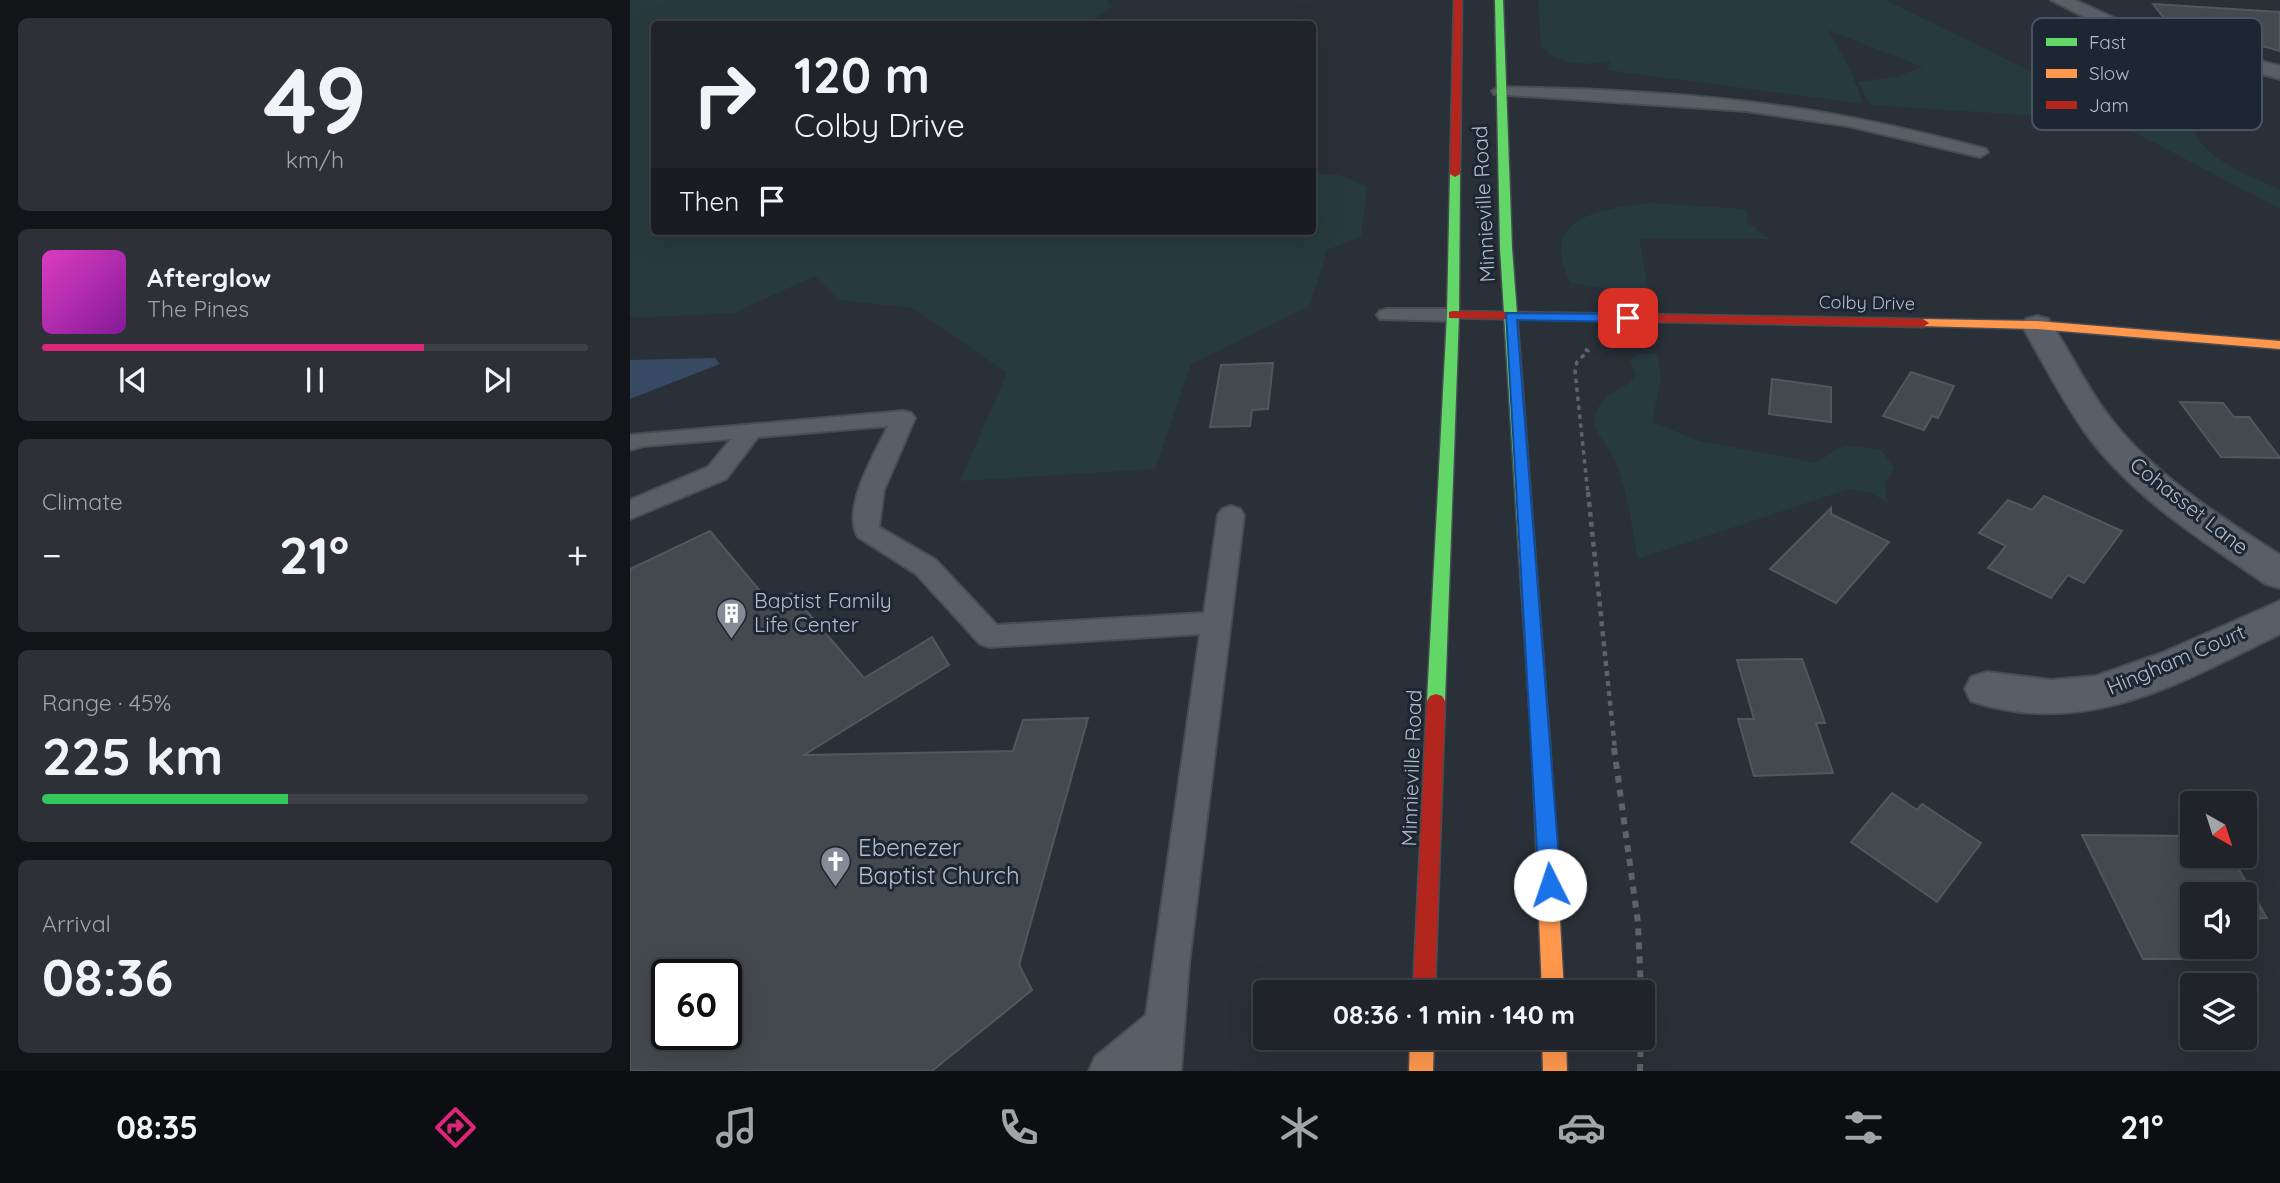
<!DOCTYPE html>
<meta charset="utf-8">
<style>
:root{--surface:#20242a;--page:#2d3036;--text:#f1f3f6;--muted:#a2a4a8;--line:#3d4147;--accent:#db2777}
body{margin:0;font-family:Quicksand,sans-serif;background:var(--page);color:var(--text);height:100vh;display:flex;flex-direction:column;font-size:26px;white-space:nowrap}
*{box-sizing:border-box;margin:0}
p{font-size:23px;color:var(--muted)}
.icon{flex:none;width:38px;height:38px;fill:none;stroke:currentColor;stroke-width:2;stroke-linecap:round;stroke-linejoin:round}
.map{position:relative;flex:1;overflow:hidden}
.sheet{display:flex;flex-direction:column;gap:18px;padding:18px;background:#121417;width:630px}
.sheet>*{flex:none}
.guide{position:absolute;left:21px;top:21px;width:665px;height:214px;border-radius:7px;box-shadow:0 7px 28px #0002,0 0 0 2px var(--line);background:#20242a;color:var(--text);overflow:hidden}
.needle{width:46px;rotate:141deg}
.controls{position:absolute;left:1550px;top:791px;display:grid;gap:14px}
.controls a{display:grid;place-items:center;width:77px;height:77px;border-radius:7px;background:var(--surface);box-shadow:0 7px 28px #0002,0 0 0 2px var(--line);font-size:35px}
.speed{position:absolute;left:21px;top:959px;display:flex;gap:14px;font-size:35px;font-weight:700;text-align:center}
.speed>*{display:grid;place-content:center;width:91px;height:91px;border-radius:50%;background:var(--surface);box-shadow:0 7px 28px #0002,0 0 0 2px var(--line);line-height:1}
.speed .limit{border:4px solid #111;border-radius:10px;background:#fff;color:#111}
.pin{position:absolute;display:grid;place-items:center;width:60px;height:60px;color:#fff;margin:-30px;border-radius:14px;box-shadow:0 4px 10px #0006}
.me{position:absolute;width:77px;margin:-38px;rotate:356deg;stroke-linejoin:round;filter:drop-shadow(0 0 5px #0008)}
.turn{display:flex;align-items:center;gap:24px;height:147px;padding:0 28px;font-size:32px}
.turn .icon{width:91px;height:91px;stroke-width:2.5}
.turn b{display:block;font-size:49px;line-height:60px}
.then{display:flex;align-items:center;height:66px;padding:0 28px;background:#0003;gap:14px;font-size:26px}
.big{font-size:52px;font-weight:700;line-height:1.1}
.sheet .card{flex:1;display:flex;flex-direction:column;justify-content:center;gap:10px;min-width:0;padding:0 24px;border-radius:10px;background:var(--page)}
.sheet .dial{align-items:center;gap:0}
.dial b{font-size:91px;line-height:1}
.song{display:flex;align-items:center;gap:21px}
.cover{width:84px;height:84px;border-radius:10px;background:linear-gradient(135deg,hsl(310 70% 55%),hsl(290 70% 35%))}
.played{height:7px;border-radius:4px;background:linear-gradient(90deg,var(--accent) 70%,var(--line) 70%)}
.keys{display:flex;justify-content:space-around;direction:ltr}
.heat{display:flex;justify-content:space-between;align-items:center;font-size:38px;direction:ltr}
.charge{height:10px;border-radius:5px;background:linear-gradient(90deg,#34c759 45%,var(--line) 0)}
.trip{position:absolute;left:623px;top:980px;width:402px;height:70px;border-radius:7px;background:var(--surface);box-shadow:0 7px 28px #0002,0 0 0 2px var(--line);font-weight:700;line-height:70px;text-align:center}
.tab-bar{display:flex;height:112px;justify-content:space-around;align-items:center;background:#0d0e11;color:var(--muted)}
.tab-bar .icon{width:49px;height:49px}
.tab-bar .selected{color:var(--accent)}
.tab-bar b{font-size:32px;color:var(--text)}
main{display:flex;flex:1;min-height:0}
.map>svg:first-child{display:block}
.green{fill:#273a3e}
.water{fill:#384963}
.building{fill:#444950;stroke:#52575f;stroke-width:2;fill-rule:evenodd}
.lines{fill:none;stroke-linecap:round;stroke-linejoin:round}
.lane-casing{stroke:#484c53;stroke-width:4}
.street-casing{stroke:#484c53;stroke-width:4}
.fast-casing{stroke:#484c53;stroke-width:3}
.slow-casing{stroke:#484c53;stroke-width:3}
.jam-casing{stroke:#484c53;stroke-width:3}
.path-far2{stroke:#5d636a;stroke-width:3.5;stroke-dasharray:4.5 4.5;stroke-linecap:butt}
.path-far1{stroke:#5d636a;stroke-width:4.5;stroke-dasharray:5 5;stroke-linecap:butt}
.path{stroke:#5d636a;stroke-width:6;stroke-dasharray:7 7;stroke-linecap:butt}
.lane{fill:#5a5e66;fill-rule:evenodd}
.street{fill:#5a5e66;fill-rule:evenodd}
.fast{fill:#63d668;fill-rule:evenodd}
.slow{fill:#ff974d;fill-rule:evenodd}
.jam{fill:#b3261e;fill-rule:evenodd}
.route{fill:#1a73e8;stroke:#114b97;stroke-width:2}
.labels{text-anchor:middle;stroke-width:6;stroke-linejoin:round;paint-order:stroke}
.far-street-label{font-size:18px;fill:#b4bcc9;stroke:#1d2633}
.street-label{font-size:21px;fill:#b4bcc9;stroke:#1d2633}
.poi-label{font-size:21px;fill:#b4bcc9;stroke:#1d2633;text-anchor:start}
.near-poi-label{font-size:24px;fill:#b4bcc9;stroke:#1d2633;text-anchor:start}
.key{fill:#1d2633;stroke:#4a5360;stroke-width:2}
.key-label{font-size:19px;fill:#b4bcc9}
</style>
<main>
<section class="sheet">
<div class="card dial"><b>49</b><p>km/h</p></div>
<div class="card">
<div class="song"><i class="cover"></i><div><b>Afterglow</b><p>The Pines</p></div></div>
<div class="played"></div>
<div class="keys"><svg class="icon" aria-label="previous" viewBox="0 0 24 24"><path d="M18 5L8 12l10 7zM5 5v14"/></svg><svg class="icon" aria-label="pause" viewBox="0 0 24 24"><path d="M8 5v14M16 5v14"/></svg><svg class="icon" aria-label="next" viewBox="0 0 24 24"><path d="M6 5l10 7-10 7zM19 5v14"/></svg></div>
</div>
<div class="card"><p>Climate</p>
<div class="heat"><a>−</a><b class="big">21°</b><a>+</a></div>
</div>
<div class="card"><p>Range · 45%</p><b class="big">225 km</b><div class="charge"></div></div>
<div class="card"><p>Arrival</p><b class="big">08:36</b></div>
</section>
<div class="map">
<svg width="1650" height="1071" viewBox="0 0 1650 1071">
<rect width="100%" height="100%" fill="#2a3038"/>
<path class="green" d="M 0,0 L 476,0 L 483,6 L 458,24 L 24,24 L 24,231 L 682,231 L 683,173 L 709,175 L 737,186 L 731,237 L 697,250 L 680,306 L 561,364 L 525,469 L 330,481 L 377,373 L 283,308 L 209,300 L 185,276 L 104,313 L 0,318 Z
M 908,0 L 1256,0 L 1462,102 C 1470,102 1480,103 1489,102 C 1499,101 1508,93 1520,95 C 1574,100 1552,121 1574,146 C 1589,164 1628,180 1650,189 L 1650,209 L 1483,121 L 1240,105 L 1228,82 L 1268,76 L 1293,67 L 1198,30 L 1220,69 L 1234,104 L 977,70 L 980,61 C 954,66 930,66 911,46 Z
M 1020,203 L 1116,209 L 1118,223 L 1139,239 L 1009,238 L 1018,288 L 975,289 L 941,283 C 906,218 969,209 1020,203 Z
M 1010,353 L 1027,354 L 1031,379 L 1022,422 L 1070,441 L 1186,463 L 1214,445 L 1251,450 L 1265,468 L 1255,483 L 1257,502 L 1241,493 L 1219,489 L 1008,559 C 1001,526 998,490 984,458 C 977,442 958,431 967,410 C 975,391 995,391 1006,375 L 1000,360 Z"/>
<path class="water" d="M 85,358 L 90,364 L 0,399 L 0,360 Z"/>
<path class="building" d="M 1523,4 L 1650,12 L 1650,51 L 1625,44 L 1616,54 L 1548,36 Z
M 643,363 L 638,409 L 622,410 L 620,426 L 580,427 L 591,365 Z
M 1281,372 L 1324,386 L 1308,418 L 1302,416 L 1294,430 L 1253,416 Z
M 1142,379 L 1201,387 L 1201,422 L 1139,414 Z
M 1550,402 L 1593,403 L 1604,417 L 1619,417 L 1650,458 L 1591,457 Z
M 1414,496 L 1492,531 L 1454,583 L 1438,575 L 1421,598 L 1358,568 L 1376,546 L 1349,533 L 1378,500 L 1402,510 Z
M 1201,508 L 1201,514 L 1259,542 L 1206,603 L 1140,569 Z
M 80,531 L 140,603 L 161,593 L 234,678 L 302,637 L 319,665 L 174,755 L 383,751 L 393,720 L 458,718 L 389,965 L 402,990 L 302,1071 L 0,1071 L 0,569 ZM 37,975 L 96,975 L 96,1034 L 37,1034 Z
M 1172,659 L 1195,723 L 1186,723 L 1203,773 L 1124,776 L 1108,719 L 1124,719 L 1107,660 Z
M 1262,793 L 1287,810 L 1292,804 L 1351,843 L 1307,902 L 1221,842 Z
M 1452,835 L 1563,836 L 1563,856 L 1601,856 L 1637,918 L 1615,919 L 1615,894 L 1563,894 L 1563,947 L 1613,947 L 1619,959 L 1513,959 Z"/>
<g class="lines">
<defs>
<path id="lane" d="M 869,87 C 965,89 1062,93 1157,107 C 1224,116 1291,132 1356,149 L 1358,152 L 1350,157 L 1218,126 L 1116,111 L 864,94 L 862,91 Z
M 757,309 L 823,309 L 833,315 L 823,321 L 750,319 L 747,315 L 750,311 Z
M 273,411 L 281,413 L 285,418 L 254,490 L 249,527 L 306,560 L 367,625 L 574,613 L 588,515 L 592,509 L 601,506 L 610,509 L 614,515 L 559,964 L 551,1071 L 459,1071 L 465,1057 L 516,1015 L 570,634 L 360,647 L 350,644 L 286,574 L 228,537 C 211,509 245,453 258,426 L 128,437 L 96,479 L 0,519 L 0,500 L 78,467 L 101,439 L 14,446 L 0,450 L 0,435 Z"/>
<path id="street" d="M 1421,0 L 1445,0 L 1506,28 L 1650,66 L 1650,79 L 1492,36 Z
M 1407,316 L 1418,319 C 1440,351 1456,387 1480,418 C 1525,476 1589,516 1650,555 L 1650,588 L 1636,584 C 1571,540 1501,496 1455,432 C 1431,398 1412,361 1392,325 L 1396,319 Z
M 1650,601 L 1650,634 C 1549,683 1457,739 1341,701 L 1335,689 L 1341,677 L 1357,672 L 1421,680 L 1466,676 L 1532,653 Z"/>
<path id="fast" d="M 865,0 L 873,0 L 882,248 L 904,539 L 896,544 L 888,539 L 870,248 Z
M 825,171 L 830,174 L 829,315 L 815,701 L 812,706 L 806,708 L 800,706 L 797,701 L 817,315 L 820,174 Z"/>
<path id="slow" d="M 1293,319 L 1407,321 L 1650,341 L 1650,349 L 1407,329 L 1289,326 L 1287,323 Z
M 896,534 L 904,539 L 920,744 L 934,992 L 912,992 L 902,744 L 888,539 Z
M 780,1038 L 804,1038 L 803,1071 L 779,1071 Z
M 912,1038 L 936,1038 L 937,1071 L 913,1071 Z"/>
<path id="jam" d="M 824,0 L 832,0 L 830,174 L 825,177 L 820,174 Z
M 823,311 L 1293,319 L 1299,323 L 1293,327 L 819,318 L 819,312 Z
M 806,694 L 812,696 L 815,701 L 805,992 L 783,992 L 797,701 L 800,696 Z"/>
</defs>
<use href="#lane" class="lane-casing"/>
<use href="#street" class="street-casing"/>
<use href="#fast" class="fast-casing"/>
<use href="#slow" class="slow-casing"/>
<use href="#jam" class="jam-casing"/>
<path class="path-far2" d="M 955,349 L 958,351 L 947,362 L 945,371 L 958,494"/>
<path class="path-far1" d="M 958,492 L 985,750"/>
<path class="path" d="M 984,748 L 1008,923 L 1011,992
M 1010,1071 L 1011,1038"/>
<use href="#lane" class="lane"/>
<use href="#street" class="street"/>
<use href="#fast" class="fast"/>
<use href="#slow" class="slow"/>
<use href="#jam" class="jam"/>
</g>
<path class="route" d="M 876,313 L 998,314 L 1004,318 L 998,322 L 887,320 L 931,885 L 928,892 L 920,895 L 913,892 L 909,885 Z"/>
<defs>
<symbol id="building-pin" viewBox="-11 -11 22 30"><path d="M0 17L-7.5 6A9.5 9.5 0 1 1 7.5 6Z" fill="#848b96" stroke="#1d2633"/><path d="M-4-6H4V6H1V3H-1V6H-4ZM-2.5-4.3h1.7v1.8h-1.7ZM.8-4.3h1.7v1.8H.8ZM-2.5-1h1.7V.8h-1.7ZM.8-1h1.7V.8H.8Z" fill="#fff"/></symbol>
<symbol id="church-pin" viewBox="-11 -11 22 30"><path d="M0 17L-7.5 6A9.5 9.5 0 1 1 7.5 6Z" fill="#848b96" stroke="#1d2633"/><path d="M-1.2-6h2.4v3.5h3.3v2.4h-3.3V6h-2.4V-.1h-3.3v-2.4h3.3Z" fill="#fff"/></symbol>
</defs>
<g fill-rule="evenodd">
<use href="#building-pin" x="84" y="596" width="35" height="47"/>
<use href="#church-pin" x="188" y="844" width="35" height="47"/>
</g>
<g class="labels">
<g class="far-street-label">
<text transform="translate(1237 303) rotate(1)" y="6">Colby Drive</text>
</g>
<g class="street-label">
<text transform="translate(854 204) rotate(-93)" y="7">Minnieville Road</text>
<text transform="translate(1559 506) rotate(38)" y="7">Cohasset Lane</text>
<text transform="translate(1546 660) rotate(-23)" y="7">Hingham Court</text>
<text transform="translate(782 768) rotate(-88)" y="7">Minnieville Road</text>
</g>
<g class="poi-label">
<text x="124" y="608">Baptist Family<tspan x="124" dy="24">Life Center</tspan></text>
</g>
<g class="near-poi-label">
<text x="228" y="856">Ebenezer<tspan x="228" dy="28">Baptist Church</tspan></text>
</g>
</g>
<rect x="1402" y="18" width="230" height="112" rx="10" class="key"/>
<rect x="1416" y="38" width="31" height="8" fill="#63d668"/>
<rect x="1416" y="69" width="31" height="9" fill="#ff974d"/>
<rect x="1416" y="101" width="31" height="8" fill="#b3261e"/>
<g class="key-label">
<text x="1459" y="49">Fast</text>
<text x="1459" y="80">Slow</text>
<text x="1459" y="112">Jam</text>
</g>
</svg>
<div class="controls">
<a><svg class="needle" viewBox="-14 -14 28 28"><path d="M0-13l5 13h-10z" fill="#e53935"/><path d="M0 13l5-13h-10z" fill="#a2a4a8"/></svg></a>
<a><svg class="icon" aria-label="sound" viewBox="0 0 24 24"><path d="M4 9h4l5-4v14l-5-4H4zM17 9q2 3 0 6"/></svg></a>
<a><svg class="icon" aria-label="layers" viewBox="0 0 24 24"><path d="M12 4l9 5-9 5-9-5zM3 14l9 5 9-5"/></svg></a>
</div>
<div class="speed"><div class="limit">60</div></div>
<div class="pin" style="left:998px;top:318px;background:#d93025"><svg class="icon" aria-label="arrive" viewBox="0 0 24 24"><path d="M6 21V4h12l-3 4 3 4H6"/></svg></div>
<svg class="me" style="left:920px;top:885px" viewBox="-20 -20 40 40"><circle r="19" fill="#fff"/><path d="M0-13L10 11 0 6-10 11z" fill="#1a73e8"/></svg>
<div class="trip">08:36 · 1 min · 140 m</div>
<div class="guide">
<div class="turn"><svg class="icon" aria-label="right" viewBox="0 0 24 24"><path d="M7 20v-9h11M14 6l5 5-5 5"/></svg><div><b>120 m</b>Colby Drive</div></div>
<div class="then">Then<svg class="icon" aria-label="arrive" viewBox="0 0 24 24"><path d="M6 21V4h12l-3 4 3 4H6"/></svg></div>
</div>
</div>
</main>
<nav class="tab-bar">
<b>08:35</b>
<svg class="icon selected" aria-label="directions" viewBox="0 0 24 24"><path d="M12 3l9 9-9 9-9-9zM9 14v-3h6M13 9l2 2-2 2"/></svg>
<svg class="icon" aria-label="music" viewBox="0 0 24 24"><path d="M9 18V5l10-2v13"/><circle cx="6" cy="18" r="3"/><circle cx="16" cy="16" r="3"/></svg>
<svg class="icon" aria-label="phone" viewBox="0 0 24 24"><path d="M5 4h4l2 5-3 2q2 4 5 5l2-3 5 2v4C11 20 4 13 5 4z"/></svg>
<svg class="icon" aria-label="climate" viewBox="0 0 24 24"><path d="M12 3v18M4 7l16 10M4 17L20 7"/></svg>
<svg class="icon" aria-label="car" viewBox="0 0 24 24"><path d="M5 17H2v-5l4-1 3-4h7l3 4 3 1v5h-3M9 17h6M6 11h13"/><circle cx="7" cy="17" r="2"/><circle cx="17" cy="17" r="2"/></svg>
<svg class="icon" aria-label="filters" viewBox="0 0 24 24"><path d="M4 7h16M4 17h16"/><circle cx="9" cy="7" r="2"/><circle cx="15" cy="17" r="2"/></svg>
<b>21°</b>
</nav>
